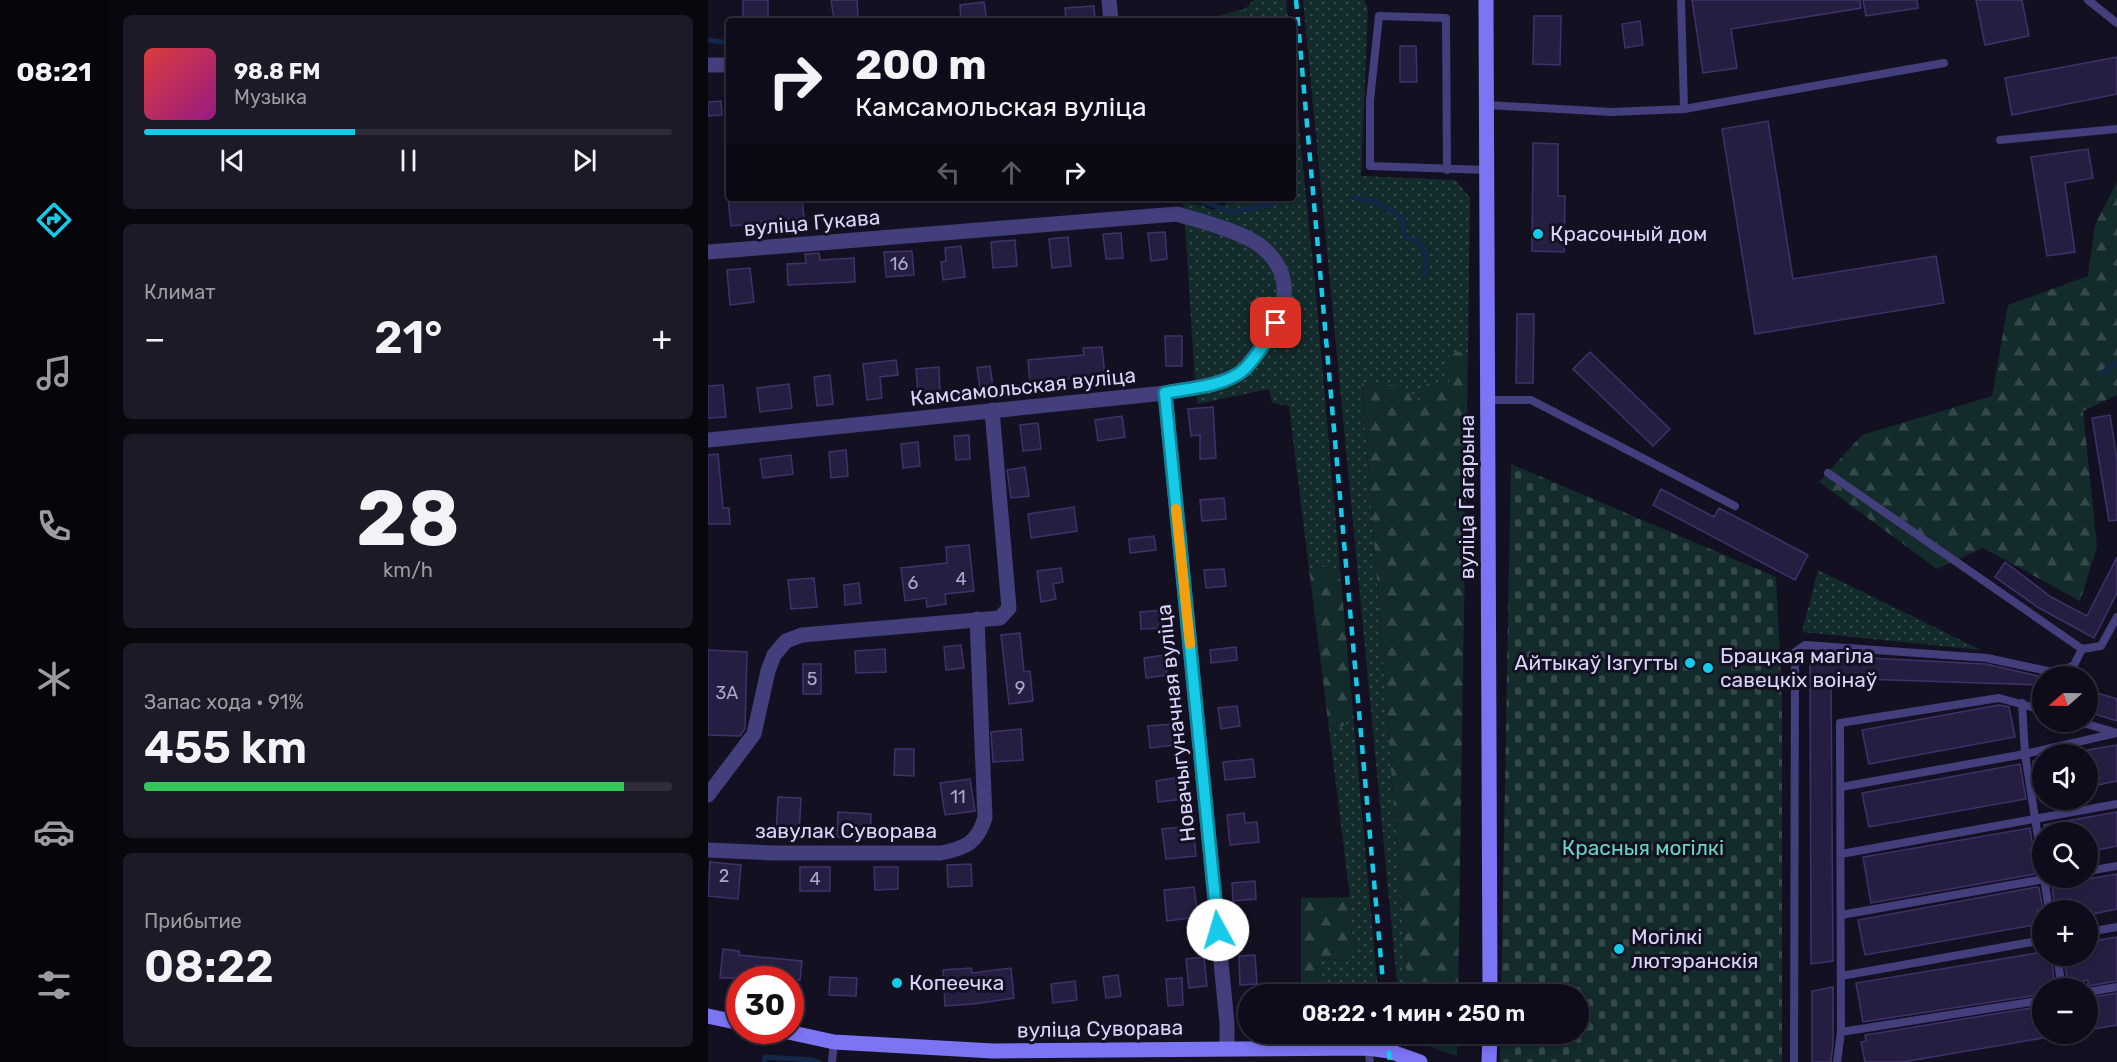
<!DOCTYPE html>
<html lang="ru">
<meta charset="utf-8">
<style>
:root{--surface:#0e0c1a;--page:#1c1a27;--text:#f1f3f6;--muted:#9b9ba2;--line:#2e2c39;--accent:#15cbe7}
body{margin:0;font-family:Rubik,sans-serif;background:var(--page);color:var(--text);height:100vh;display:flex;flex-direction:column;font-size:22px;white-space:nowrap}
*{box-sizing:border-box;margin:0}
p{font-size:20px;color:var(--muted)}
.icon{flex:none;width:33px;height:33px;fill:none;stroke:currentColor;stroke-width:2;stroke-linecap:round;stroke-linejoin:round}
.map{position:relative;flex:1;overflow:hidden}
.details{display:flex;flex-direction:column;gap:15px;padding:15px;background:#08070e;width:600px}
.details>*{flex:none}
.banner{position:absolute;left:18px;top:18px;width:570px;height:183px;border-radius:6px;box-shadow:0 3px 9px #0003,0 0 0 2px var(--line);background:#0e0c1a;color:var(--text);overflow:hidden}
.needle{width:39px;rotate:250deg}
.controls{position:absolute;left:1324px;top:666px;display:grid;gap:12px}
.controls a{display:grid;place-items:center;width:66px;height:66px;border-radius:50%;background:var(--surface);box-shadow:0 3px 9px #0003,0 0 0 2px var(--line);font-size:30px}
.speed{position:absolute;left:18px;top:966px;display:flex;gap:12px;font-size:30px;font-weight:700;text-align:center}
.speed>*{display:grid;place-content:center;width:78px;height:78px;border-radius:50%;background:var(--surface);box-shadow:0 3px 9px #0003,0 0 0 2px var(--line);line-height:1}
.speed .limit{border:9px solid #d22;background:#fff;color:#111}
.pin{position:absolute;display:grid;place-items:center;width:51px;height:51px;color:#fff;margin:-26px;border-radius:12px;box-shadow:0 3px 9px #0006}
.me{position:absolute;width:66px;margin:-33px;rotate:354deg;stroke-linejoin:round;filter:drop-shadow(0 0 4px #0008)}
.turn{display:flex;align-items:center;gap:21px;height:126px;padding:0 30px;font-size:27px}
.turn .icon{width:78px;height:78px;stroke-width:2.5}
.turn b{display:block;font-size:42px;line-height:51px}
.lanes{display:flex;align-items:center;height:57px;padding:0 30px;background:#0003;justify-content:center;gap:30px;direction:ltr}
.lanes .off{opacity:.35}
.big{font-size:45px;font-weight:600;line-height:1.1}
.details .card{flex:1;display:flex;flex-direction:column;justify-content:center;gap:9px;min-width:0;padding:0 21px;border-radius:9px;background:var(--page)}
.details .dial{align-items:center;gap:0}
.dial b{font-size:78px;line-height:1}
.song{display:flex;align-items:center;gap:18px}
.cover{width:72px;height:72px;border-radius:9px;background:linear-gradient(135deg,hsl(0 70% 55%),hsl(310 70% 35%))}
.played{height:6px;border-radius:3px;background:linear-gradient(90deg,var(--accent) 40%,var(--line) 40%)}
.keys{display:flex;justify-content:space-around;direction:ltr}
.heat{display:flex;justify-content:space-between;align-items:center;font-size:33px;direction:ltr}
.charge{height:9px;border-radius:4px;background:linear-gradient(90deg,#34c759 91%,var(--line) 0)}
.trip{position:absolute;left:530px;top:984px;width:351px;height:60px;border-radius:30px;background:var(--surface);box-shadow:0 3px 9px #0003,0 0 0 2px var(--line);font-weight:600;line-height:60px;text-align:center}
main{display:flex;flex:1;min-height:0}
.tab-bar{display:flex;flex-direction:column;width:108px;justify-content:space-around;align-items:center;background:#06050a;color:var(--muted)}
.tab-bar .icon{width:42px;height:42px}
.tab-bar .current{color:var(--accent)}
.tab-bar b{font-size:27px;color:var(--text)}
.map>svg:first-child{display:block}
.grass{fill:url(#grass-dots)}
.forest{fill:url(#forest-firs)}
.cemetery{fill:url(#cemetery-stones)}
.lines{fill:none;stroke-linecap:round;stroke-linejoin:round}
.stream{stroke:#142747;stroke-width:5}
.building{fill:#261e41;stroke:#3f326b;stroke-width:1.5}
.lane{stroke:#433f7d;stroke-width:8}
.street{stroke:#433f7d;stroke-width:15}
.secondary{stroke:#7b74f3;stroke-width:15}
.rail{stroke:#15cbe7;stroke-width:4.5;stroke-dasharray:9 8;stroke-linecap:butt}
.route-casing{stroke:#0e8496;stroke-width:15}
.route{stroke:#15cbe7;stroke-width:10}
.slow{stroke:#f59e0b;stroke-width:10}
.poi-dot{fill:#15cbe7;stroke:#131022;stroke-width:2}
.labels{text-anchor:middle;stroke-width:6;stroke-linejoin:round;paint-order:stroke}
.number-label{font-size:18px;fill:#ada6cc}
.street-label{font-size:21px;fill:#dad4fb;stroke:#131022}
.poi-label{font-size:21px;fill:#dad4fb;stroke:#131022;text-anchor:start}
.park-label{font-size:21px;fill:#67d5bd;stroke:#131022}
</style>
<main>
<nav class="tab-bar">
<b>08:21</b>
<svg class="icon current" aria-label="directions" viewBox="0 0 24 24"><path d="M12 3l9 9-9 9-9-9zM9 14v-3h6M13 9l2 2-2 2"/></svg>
<svg class="icon" aria-label="music" viewBox="0 0 24 24"><path d="M9 18V5l10-2v13"/><circle cx="6" cy="18" r="3"/><circle cx="16" cy="16" r="3"/></svg>
<svg class="icon" aria-label="phone" viewBox="0 0 24 24"><path d="M5 4h4l2 5-3 2q2 4 5 5l2-3 5 2v4C11 20 4 13 5 4z"/></svg>
<svg class="icon" aria-label="climate" viewBox="0 0 24 24"><path d="M12 3v18M4 7l16 10M4 17L20 7"/></svg>
<svg class="icon" aria-label="car" viewBox="0 0 24 24"><path d="M5 17H2v-5l4-1 3-4h7l3 4 3 1v5h-3M9 17h6M6 11h13"/><circle cx="7" cy="17" r="2"/><circle cx="17" cy="17" r="2"/></svg>
<svg class="icon" aria-label="filters" viewBox="0 0 24 24"><path d="M4 7h16M4 17h16"/><circle cx="9" cy="7" r="2"/><circle cx="15" cy="17" r="2"/></svg>
</nav>
<section class="details">
<div class="card">
<div class="song"><i class="cover"></i><div><b>98.8 FM</b><p>Музыка</p></div></div>
<div class="played"></div>
<div class="keys"><svg class="icon" aria-label="previous" viewBox="0 0 24 24"><path d="M18 5L8 12l10 7zM5 5v14"/></svg><svg class="icon" aria-label="pause" viewBox="0 0 24 24"><path d="M8 5v14M16 5v14"/></svg><svg class="icon" aria-label="next" viewBox="0 0 24 24"><path d="M6 5l10 7-10 7zM19 5v14"/></svg></div>
</div>
<div class="card"><p>Климат</p>
<div class="heat"><a>−</a><b class="big">21°</b><a>+</a></div>
</div>
<div class="card dial"><b>28</b><p>km/h</p></div>
<div class="card"><p>Запас хода · 91%</p><b class="big">455 km</b><div class="charge"></div></div>
<div class="card"><p>Прибытие</p><b class="big">08:22</b></div>
</section>
<div class="map">
<svg width="1409" height="1062" viewBox="0 0 1409 1062">
<defs>
<pattern id="grass-dots" width="8" height="8" patternUnits="userSpaceOnUse" patternTransform="scale(1.5)"><rect width="8" height="8" fill="#132b2b"/><path d="M2 2h.1M6 6h.1" fill="none" stroke="#35494b" stroke-width="1.8" stroke-linecap="round"/></pattern>
<pattern id="forest-firs" width="22" height="20" patternUnits="userSpaceOnUse" patternTransform="scale(1.5)"><rect width="22" height="20" fill="#132b2b"/><path d="M5 1l3.5 6h-7zM16 11l3.5 6h-7z" fill="#35494b"/></pattern>
<pattern id="cemetery-stones" width="16" height="16" patternUnits="userSpaceOnUse" patternTransform="scale(1.5)"><rect width="16" height="16" fill="#132b2b"/><path d="M2 7V4a2 2 0 0 1 4 0v3zM10 15v-3a2 2 0 0 1 4 0v3z" fill="#35494b"/></pattern>
</defs>
<rect width="100%" height="100%" fill="#131022"/>
<path class="grass" d="M 546,0 L 578,0 L 580,21 L 546,21 L 537,9 Z
M 595,0 L 656,0 L 660,8 L 653,176 L 748,180 L 762,198 L 760,355 L 749,351 L 741,383 L 708,408 L 654,384 L 700,994 L 690,993 Z
M 585,68 L 607,284 L 633,580 L 617,567 L 601,569 L 581,406 L 564,403 L 561,389 L 489,404 L 488,391 L 536,375 L 582,285 L 577,262 L 556,241 L 476,211 L 475,203 L 493,205 L 505,210 L 518,204 L 519,198 L 585,198 Z
M 477,224 L 516,236 L 550,250 L 567,267 L 573,287 L 558,335 L 531,368 L 487,383 Z
M 1110,570 L 1273,650 L 1094,632 Z
M 645,713 L 670,991 L 668,994 L 619,994 L 609,958 L 639,961 L 648,947 L 640,919 L 642,897 L 621,729 L 634,727 Z"/>
<path class="forest" d="M 537,9 L 546,21 L 512,21 L 512,15 Z
M 1409,182 L 1409,395 L 1375,411 L 1389,547 L 1372,601 L 1275,548 L 1229,569 L 1111,482 L 1154,435 L 1284,396 L 1300,305 L 1380,276 L 1387,225 Z
M 749,351 L 760,355 L 750,994 L 700,994 L 654,383 L 697,386 L 708,407 L 719,384 L 741,383 L 739,358 Z
M 617,567 L 633,580 L 645,713 L 634,727 L 621,729 L 601,569 Z
M 642,897 L 640,919 L 648,947 L 640,961 L 610,958 L 619,994 L 593,994 L 593,898 Z
M 724,1034 L 749,1034 L 749,1056 L 723,1047 Z"/>
<path class="cemetery" d="M 803,464 L 1068,577 L 1074,702 L 1074,1062 L 792,1062 L 792,1034 L 870,1034 L 870,994 L 793,994 Z"/>
<g class="lines">
<path class="stream" d="M 0,40 L 21,43
M 483,198 L 525,212 L 582,200
M 646,198 L 668,202 L 696,219 L 694,226 L 698,237 L 712,243 L 719,257 L 716,274
M 1393,374 L 1409,362
M 56,1062 L 57,1057 L 105,1060 L 111,1062"/>
</g>
<path class="building" d="M 35,0 L 60,0 L 60,17 L 35,18 Z
M 123,0 L 149,0 L 150,17 L 126,19 Z
M 984,0 L 1152,0 L 1153,8 L 1023,29 L 1029,68 L 995,73 Z
M 1155,0 L 1209,0 L 1210,8 L 1158,16 Z
M 1268,0 L 1314,0 L 1321,36 L 1277,45 Z
M 276,2 L 279,21 L 253,21 L 252,5 Z
M 386,6 L 387,21 L 358,21 L 357,8 Z
M 826,16 L 853,16 L 852,65 L 825,64 Z
M 932,21 L 935,45 L 917,48 L 914,24 Z
M 692,46 L 708,46 L 709,82 L 692,82 Z
M 1409,57 L 1409,94 L 1304,115 L 1297,78 Z
M 13,101 L 14,115 L 0,116 L 0,102 Z
M 1060,121 L 1085,279 L 1228,256 L 1236,303 L 1047,334 L 1014,129 Z
M 825,143 L 850,144 L 850,196 L 857,196 L 856,252 L 824,251 Z
M 1380,149 L 1385,178 L 1357,183 L 1367,252 L 1339,256 L 1323,157 Z
M 20,198 L 94,198 L 96,218 L 53,221 L 53,223 L 23,226 Z
M 457,232 L 459,259 L 443,261 L 440,233 Z
M 413,233 L 415,258 L 398,259 L 395,234 Z
M 360,237 L 363,266 L 344,268 L 341,239 Z
M 307,240 L 309,266 L 285,268 L 283,242 Z
M 253,246 L 257,277 L 235,280 L 233,262 L 238,261 L 237,248 Z
M 204,251 L 206,275 L 178,277 L 176,252 Z
M 111,253 L 112,260 L 146,258 L 147,282 L 80,285 L 79,264 L 98,263 L 97,254 Z
M 42,268 L 46,302 L 22,305 L 19,270 Z
M 809,314 L 826,314 L 825,383 L 808,383 Z
M 457,336 L 474,336 L 474,366 L 458,366 Z
M 394,347 L 397,376 L 322,382 L 320,360 L 376,355 L 375,348 Z
M 882,352 L 962,429 L 945,446 L 865,369 Z
M 188,360 L 190,375 L 172,377 L 174,398 L 159,400 L 155,364 Z
M 282,366 L 285,387 L 272,388 L 269,368 Z
M 231,367 L 232,392 L 210,393 L 208,369 Z
M 122,375 L 125,404 L 109,406 L 106,377 Z
M 81,384 L 84,408 L 52,412 L 49,388 Z
M 15,385 L 18,417 L 0,418 L 0,386 Z
M 505,407 L 508,458 L 492,459 L 492,435 L 483,436 L 480,409 Z
M 1402,415 L 1409,460 L 1409,520 L 1401,521 L 1384,418 Z
M 414,416 L 417,437 L 390,441 L 387,420 Z
M 330,423 L 333,449 L 315,451 L 312,425 Z
M 261,435 L 262,459 L 248,460 L 246,436 Z
M 210,442 L 212,466 L 195,468 L 193,444 Z
M 138,450 L 140,476 L 123,478 L 121,452 Z
M 10,454 L 15,508 L 21,508 L 22,524 L 0,524 L 0,455 Z
M 83,455 L 85,474 L 55,478 L 52,459 Z
M 317,467 L 321,496 L 303,498 L 299,470 Z
M 953,489 L 1006,517 L 1011,508 L 1100,555 L 1087,580 L 945,505 Z
M 516,498 L 518,519 L 494,521 L 492,500 Z
M 366,507 L 369,531 L 323,538 L 320,514 Z
M 446,536 L 448,550 L 422,553 L 421,539 Z
M 261,545 L 266,591 L 237,594 L 238,604 L 219,607 L 218,598 L 197,601 L 193,568 L 239,563 L 238,547 Z
M 1409,557 L 1409,593 L 1386,638 L 1331,608 L 1287,577 L 1297,562 L 1343,597 L 1379,616 Z
M 353,568 L 355,582 L 345,584 L 348,599 L 333,602 L 329,571 Z
M 516,569 L 518,586 L 498,588 L 496,570 Z
M 106,578 L 109,607 L 83,609 L 80,580 Z
M 151,583 L 153,603 L 137,605 L 136,585 Z
M 456,610 L 457,628 L 433,629 L 432,612 Z
M 312,633 L 316,672 L 322,671 L 325,701 L 301,704 L 293,635 Z
M 253,645 L 256,668 L 238,670 L 236,647 Z
M 528,647 L 529,660 L 503,663 L 502,650 Z
M 177,649 L 178,672 L 148,673 L 147,651 Z
M 0,650 L 39,652 L 37,729 L 32,736 L 0,735 Z
M 457,655 L 459,675 L 438,678 L 436,658 Z
M 1102,655 L 1278,664 L 1335,677 L 1335,685 L 1123,678 L 1125,961 L 1103,964 Z
M 95,664 L 113,664 L 113,694 L 95,694 Z
M 1380,690 L 1409,699 L 1409,721 L 1380,712 Z
M 1291,705 L 1301,707 L 1307,737 L 1161,764 L 1154,730 Z
M 529,706 L 532,726 L 513,729 L 510,708 Z
M 465,724 L 467,745 L 442,748 L 440,726 Z
M 313,729 L 315,760 L 285,762 L 283,732 Z
M 1409,745 L 1409,781 L 1380,787 L 1380,750 Z
M 187,749 L 206,749 L 206,776 L 186,775 Z
M 545,759 L 547,777 L 517,780 L 515,762 Z
M 1335,759 L 1335,796 L 1330,796 L 1325,761 Z
M 1312,764 L 1318,799 L 1161,827 L 1154,793 Z
M 473,777 L 476,799 L 450,802 L 448,781 Z
M 262,779 L 267,811 L 237,815 L 232,783 Z
M 70,797 L 93,798 L 91,834 L 68,833 Z
M 130,812 L 163,814 L 162,839 L 129,837 Z
M 1409,812 L 1409,846 L 1380,852 L 1380,832 L 1336,832 L 1336,825 Z
M 536,813 L 537,823 L 549,822 L 551,842 L 522,845 L 519,815 Z
M 485,826 L 488,856 L 458,859 L 454,829 Z
M 1322,828 L 1325,848 L 1322,848 L 1327,874 L 1163,903 L 1155,857 Z
M 2,862 L 33,865 L 30,899 L 0,896 Z
M 263,864 L 264,886 L 240,887 L 239,865 Z
M 92,867 L 122,867 L 122,891 L 92,891 Z
M 166,867 L 190,867 L 190,889 L 167,890 Z
M 1409,874 L 1409,909 L 1380,915 L 1380,910 L 1347,910 L 1344,885 Z
M 547,881 L 548,899 L 525,901 L 524,883 Z
M 486,887 L 490,917 L 459,921 L 456,890 Z
M 1329,887 L 1331,888 L 1335,910 L 1329,910 L 1332,924 L 1157,955 L 1150,920 Z
M 1409,937 L 1409,981 L 1380,986 L 1380,980 L 1360,983 L 1355,956 L 1380,956 L 1380,942 Z
M 15,949 L 31,951 L 31,955 L 94,961 L 92,980 L 12,978 Z
M 1335,952 L 1335,956 L 1343,956 L 1347,985 L 1335,988 L 1335,994 L 1155,1022 L 1148,983 Z
M 547,955 L 549,984 L 532,985 L 531,956 Z
M 496,957 L 499,986 L 481,988 L 478,959 Z
M 263,968 L 264,973 L 303,968 L 306,998 L 265,1004 L 237,1006 L 235,970 Z
M 410,975 L 413,996 L 398,998 L 395,977 Z
M 122,977 L 149,978 L 148,996 L 121,995 Z
M 474,978 L 475,1005 L 460,1006 L 458,979 Z
M 367,981 L 369,1000 L 345,1003 L 343,984 Z
M 1125,987 L 1125,1044 L 1123,1062 L 1104,1062 L 1104,991 Z
M 1409,993 L 1409,1025 L 1380,1030 L 1380,998 Z
M 1335,1006 L 1335,1038 L 1195,1062 L 1157,1062 L 1153,1042 L 1158,1041 L 1157,1035 Z"/>
<g class="lines">
<path class="lane" d="M 973,0 L 976,109
M 1380,0 L 1409,23
M 779,105 L 904,112 L 976,109 L 1236,63
M 1292,140 L 1409,129
M 739,170 L 738,18 L 671,16 L 662,100 L 662,166 L 779,170
M 779,400 L 823,400 L 1027,506
M 1120,473 L 1374,649 L 1393,646 L 1409,617
M 1314,703 L 1317,754 L 1335,869
M 1372,722 L 1409,733
M 1133,787 L 1317,754 L 1409,733
M 1133,854 L 1409,804
M 1380,871 L 1409,866
M 1336,878 L 1341,910
M 1133,915 L 1342,878
M 1380,932 L 1409,927
M 1349,956 L 1354,988
M 1133,976 L 1335,940
M 1380,992 L 1409,987
M 1133,1032 L 1335,1000
M 660,1048 L 662,1062
M 124,1062 L 126,1042
M 1086,1062 L 1087,652 L 1097,645 L 1279,658 L 1349,673 L 1366,665 L 1374,649
M 1129,1062 L 1133,1032 L 1132,723 L 1291,698 L 1335,710"/>
<path class="street" d="M 401,0 L 403,21
M 0,65 L 21,65
M 0,252 L 469,214 C 492,221 536,232 554,247 C 592,279 575,319 550,352 C 544,359 539,368 532,373 C 510,386 482,388 457,393 L 0,440
M 457,393 L 519,1023 L 519,1048
M 0,795 L 46,734 L 60,671 L 66,655 L 78,641 L 94,635 L 292,618 L 301,608 L 284,410
M 0,850 L 68,853 L 233,853 C 258,848 269,843 277,818 L 269,619"/>
<path class="secondary" d="M 778,0 L 782,994
M 0,1016 L 32,1023
M 71,1030 L 126,1042 L 285,1051 L 660,1048 L 681,1051 L 712,1062
M 781,1062 L 782,1034"/>
<path class="rail" d="M 588,0 L 676,994
M 679,1034 L 682,1062"/>
</g>
<g class="lines">
<defs>
<path id="route" d="M 510,930 L 457,393 C 481,388 513,387 533,372 C 544,364 562,336 568,323"/>
</defs>
<use href="#route" class="route-casing"/>
<use href="#route" class="route"/>
<path class="slow" d="M 468,509 L 482,644"/>
</g>
<g class="poi-dot">
<circle cx="830" cy="234" r="6"/>
<circle cx="982" cy="663" r="6"/>
<circle cx="1000" cy="668" r="6"/>
<circle cx="911" cy="949" r="6"/>
<circle cx="189" cy="983" r="6"/>
</g>
<g class="labels">
<g class="number-label">
<text x="191" y="270">16</text>
<text x="253" y="585">4</text>
<text x="205" y="589">6</text>
<text x="104" y="685">5</text>
<text x="312" y="694">9</text>
<text x="19" y="699">3А</text>
<text x="250" y="803">11</text>
<text x="16" y="882">2</text>
<text x="107" y="885">4</text>
</g>
<g class="street-label">
<text transform="translate(104 223) rotate(-5)" y="7">вуліца Гукава</text>
<text transform="translate(315 387) rotate(-6)" y="7">Камсамольская вуліца</text>
<text transform="translate(759 497) rotate(-90)" y="7">вуліца Гагарына</text>
<text transform="translate(468 723) rotate(-96)" y="7">Новачыгуначная вуліца</text>
<text x="138" y="838">завулак Суворава</text>
<text transform="translate(392 1029) rotate(-1)" y="7">вуліца Суворава</text>
</g>
<g class="poi-label">
<text x="842" y="241">Красочный дом</text>
<text x="1012" y="663">Брацкая магіла<tspan x="1012" dy="24">савецкіх воінаў</tspan></text>
<text x="970" y="670" text-anchor="end">Айтыкаў Ізгугты</text>
<text x="923" y="944">Могілкі<tspan x="923" dy="24">лютэранскія</tspan></text>
<text x="201" y="990">Копеечка</text>
</g>
<g class="park-label">
<text x="935" y="855">Красныя могілкі</text>
</g>
</g>
</svg>
<div class="controls">
<a><svg class="needle" viewBox="-14 -14 28 28"><path d="M0-13l5 13h-10z" fill="#e53935"/><path d="M0 13l5-13h-10z" fill="#9b9ba2"/></svg></a>
<a><svg class="icon" aria-label="sound" viewBox="0 0 24 24"><path d="M4 9h4l5-4v14l-5-4H4zM17 9q2 3 0 6"/></svg></a>
<a><svg class="icon" aria-label="search" viewBox="0 0 24 24"><circle cx="10" cy="10" r="6"/><path d="M15 15l6 6"/></svg></a>
<a>+</a>
<a>−</a>
</div>
<div class="speed"><div class="limit">30</div></div>
<div class="pin" style="left:568px;top:323px;background:#d93025"><svg class="icon" aria-label="arrive" viewBox="0 0 24 24"><path d="M6 21V4h12l-3 4 3 4H6"/></svg></div>
<svg class="me" style="left:510px;top:930px" viewBox="-20 -20 40 40"><circle r="19" fill="#fff"/><path d="M0-13L10 11 0 6-10 11z" fill="#15cbe7"/></svg>
<div class="trip">08:22 · 1 мин · 250 m</div>
<div class="banner">
<div class="turn"><svg class="icon" aria-label="right" viewBox="0 0 24 24"><path d="M7 20v-9h11M14 6l5 5-5 5"/></svg><div><b>200 m</b>Камсамольская вуліца</div></div>
<div class="lanes"><svg class="icon off" aria-label="left" viewBox="0 0 24 24"><path d="M17 20v-9H6M10 6l-5 5 5 5"/></svg><svg class="icon off" aria-label="ahead" viewBox="0 0 24 24"><path d="M12 20V5M6 11l6-6 6 6"/></svg><svg class="icon" aria-label="right" viewBox="0 0 24 24"><path d="M7 20v-9h11M14 6l5 5-5 5"/></svg></div>
</div>
</div>
</main>
